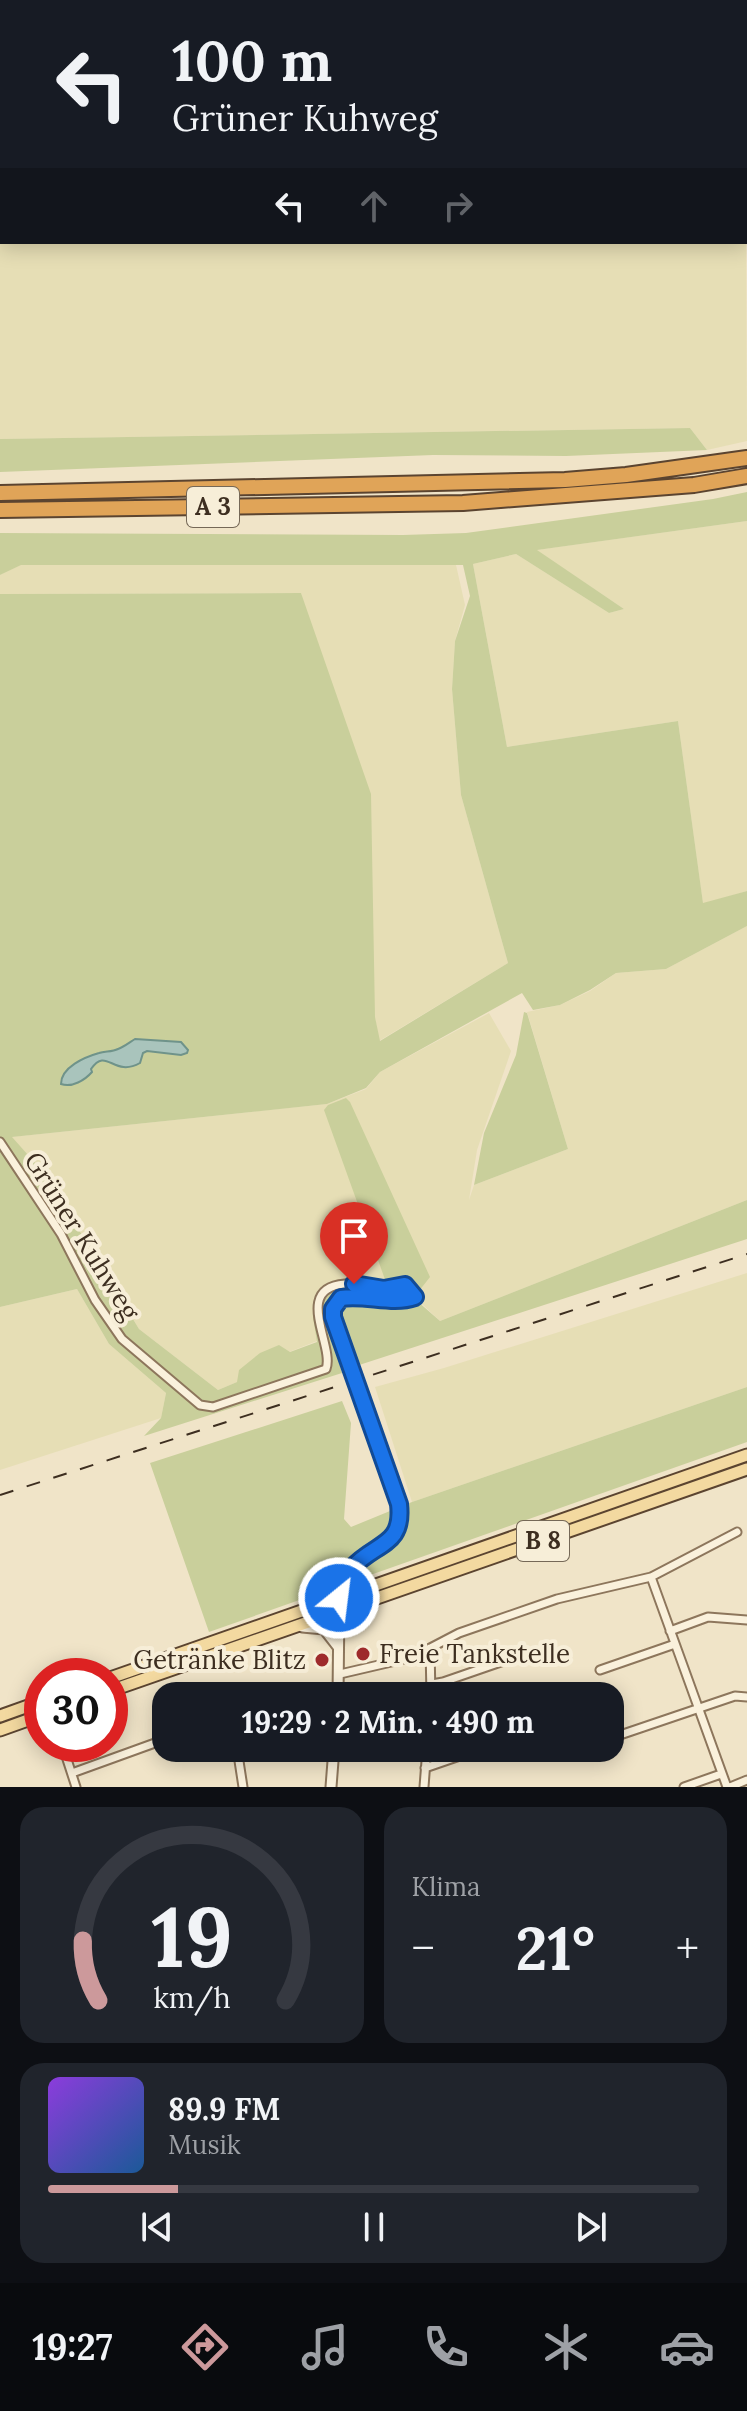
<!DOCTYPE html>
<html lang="de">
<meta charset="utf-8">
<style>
:root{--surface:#171b24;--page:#20242c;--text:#f1f3f6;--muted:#9ea1a6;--line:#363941;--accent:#cc999b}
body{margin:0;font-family:Lora,serif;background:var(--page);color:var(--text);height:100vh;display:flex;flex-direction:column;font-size:30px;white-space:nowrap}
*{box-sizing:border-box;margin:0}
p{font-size:26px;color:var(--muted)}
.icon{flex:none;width:44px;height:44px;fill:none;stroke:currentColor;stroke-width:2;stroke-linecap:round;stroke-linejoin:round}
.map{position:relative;height:1787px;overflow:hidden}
.side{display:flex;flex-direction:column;gap:20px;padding:20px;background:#0d0f14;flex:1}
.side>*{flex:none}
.guide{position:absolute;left:0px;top:0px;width:748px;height:244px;box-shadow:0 4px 20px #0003;background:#171b24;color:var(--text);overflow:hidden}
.speed{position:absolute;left:24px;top:1658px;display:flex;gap:16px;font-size:40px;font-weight:700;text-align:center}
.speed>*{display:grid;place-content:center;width:104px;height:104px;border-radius:50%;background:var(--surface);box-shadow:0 4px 20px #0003;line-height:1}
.speed .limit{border:12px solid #d22;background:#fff;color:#111}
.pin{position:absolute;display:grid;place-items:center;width:68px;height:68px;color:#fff;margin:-82px -34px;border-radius:50% 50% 50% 0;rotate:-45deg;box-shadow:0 0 8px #0007}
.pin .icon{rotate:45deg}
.me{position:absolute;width:88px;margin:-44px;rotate:29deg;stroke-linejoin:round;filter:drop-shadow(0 0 6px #0008)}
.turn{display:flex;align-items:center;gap:28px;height:168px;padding:0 40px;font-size:36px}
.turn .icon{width:104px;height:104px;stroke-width:2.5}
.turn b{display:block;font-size:56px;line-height:68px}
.lanes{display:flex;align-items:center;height:76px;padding:0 40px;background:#0003;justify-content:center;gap:40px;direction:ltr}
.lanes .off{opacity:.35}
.big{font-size:60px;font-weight:800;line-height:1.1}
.side .tile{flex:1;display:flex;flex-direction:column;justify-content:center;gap:12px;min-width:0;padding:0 28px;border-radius:24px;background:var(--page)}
.side .dial{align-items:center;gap:0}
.dial svg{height:208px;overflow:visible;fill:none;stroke:var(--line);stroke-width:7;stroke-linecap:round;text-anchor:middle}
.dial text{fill:var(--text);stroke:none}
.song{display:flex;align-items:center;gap:24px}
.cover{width:96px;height:96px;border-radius:12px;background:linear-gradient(135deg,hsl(270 70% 55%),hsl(210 70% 35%))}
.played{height:8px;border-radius:4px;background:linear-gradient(90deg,var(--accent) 20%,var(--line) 20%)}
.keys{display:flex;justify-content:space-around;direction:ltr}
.heat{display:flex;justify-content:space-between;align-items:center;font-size:44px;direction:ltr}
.side .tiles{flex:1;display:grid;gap:20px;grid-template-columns:1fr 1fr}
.tile:last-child{grid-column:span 2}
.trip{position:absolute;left:152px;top:1682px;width:472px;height:80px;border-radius:24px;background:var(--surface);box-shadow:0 4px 20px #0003;font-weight:800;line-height:80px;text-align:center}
.tab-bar{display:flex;height:128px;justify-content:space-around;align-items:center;background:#090b0e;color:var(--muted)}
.tab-bar .icon{width:56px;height:56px}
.tab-bar .active{color:var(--accent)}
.tab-bar b{font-size:36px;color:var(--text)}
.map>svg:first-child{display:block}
.farmland{fill:#e6deb5}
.green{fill:#c9cf9b}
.water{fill:#a9c4bc;stroke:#6f938a;stroke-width:2}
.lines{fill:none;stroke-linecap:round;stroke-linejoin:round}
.minor-casing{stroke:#8d765c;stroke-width:11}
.tertiary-casing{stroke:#8d765c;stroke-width:13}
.secondary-casing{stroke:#6f573f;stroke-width:14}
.primary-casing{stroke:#5b4430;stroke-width:15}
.motorway-casing{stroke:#5b4430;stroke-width:18}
.minor{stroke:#faf1dc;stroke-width:7}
.tertiary{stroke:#faf1dc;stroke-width:9}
.secondary{stroke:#faf1dc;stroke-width:10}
.primary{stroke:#f3d9a0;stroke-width:11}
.motorway{stroke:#e0a458;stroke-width:14}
.rail{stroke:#3d2e20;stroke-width:2;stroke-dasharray:14 14;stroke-linecap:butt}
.minor-bridge-casing{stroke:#8d765c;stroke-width:11;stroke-linecap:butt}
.minor-bridge{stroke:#faf1dc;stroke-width:7}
.route-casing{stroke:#114b97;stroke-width:20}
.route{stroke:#1a73e8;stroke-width:14}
.poi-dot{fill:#9e2a2b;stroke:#f7eed8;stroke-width:3}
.labels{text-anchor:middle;stroke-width:8;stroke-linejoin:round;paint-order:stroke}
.shield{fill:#f7eed8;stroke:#756857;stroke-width:2}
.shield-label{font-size:24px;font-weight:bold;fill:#3d2e20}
.street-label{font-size:26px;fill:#3d2e20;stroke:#f7eed8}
.poi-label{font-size:26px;fill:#3d2e20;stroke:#f7eed8;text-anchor:start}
</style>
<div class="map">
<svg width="747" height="1787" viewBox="0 0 747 1787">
<rect width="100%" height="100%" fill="#f0e4c8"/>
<path class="farmland" d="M 0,153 L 2,153 L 2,242 L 746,242 L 746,212 L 747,441 L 707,450 L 690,428 L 0,439 Z
M 747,521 L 747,891 L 703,904 L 678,721 L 507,747 L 473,564 L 516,554 L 609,613 L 624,609 L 536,550 Z
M 20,565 L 456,565 L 465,605 L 455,641 L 452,689 L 461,795 L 508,963 L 379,1041 L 301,593 L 0,594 L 0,575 Z
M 747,926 L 747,1200 L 440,1321 L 404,1287 L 334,1290 L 317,1341 L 289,1352 L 237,1382 L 218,1390 L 139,1329 L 45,1174 L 11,1137 L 327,1104 L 366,1089 L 380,1072 L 489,1013 L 511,1051 L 477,1150 L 469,1200 L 474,1185 L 568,1149 L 527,1012 L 560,1005 L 590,991 L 616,973 L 666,969 Z
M 747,1273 L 747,1387 L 412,1502 L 375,1387 L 444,1368 Z
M 77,1289 L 109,1344 L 166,1393 L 161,1418 L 0,1470 L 0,1307 Z"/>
<path class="green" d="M 0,0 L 373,0 L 376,2 L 2,2 L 0,128 Z
M 690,428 L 707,450 L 566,456 L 433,455 L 0,472 L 0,439 Z
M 747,492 L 747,521 L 537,550 L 624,609 L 609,613 L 516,554 L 473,564 L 507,747 L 678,721 L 703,903 L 747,891 L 747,926 L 666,969 L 616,973 L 590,990 L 560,1005 L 533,1010 L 522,993 L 380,1072 L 366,1088 L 327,1104 L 12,1137 L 45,1174 L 139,1329 L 218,1390 L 237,1382 L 239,1370 L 260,1353 L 279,1345 L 290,1352 L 317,1342 L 313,1317 C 321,1303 327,1293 343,1286 L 404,1287 L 404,1294 L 381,1295 L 352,1291 L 334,1299 L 326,1318 L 342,1373 L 144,1436 L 161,1418 L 166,1393 L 109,1344 L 77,1289 L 0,1307 L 0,594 L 301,593 L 371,794 L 375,1017 L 380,1041 L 508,963 L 461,795 L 452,689 L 455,641 L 470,596 L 463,565 L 21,565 L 0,575 L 0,533 L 403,535 L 466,533 L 713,499 Z
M 524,1012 L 527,1013 L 568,1149 L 474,1185 L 484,1133 L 516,1055 Z
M 346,1098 L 350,1102 L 430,1277 L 419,1291 L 416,1292 L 405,1282 L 387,1285 L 324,1110 L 328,1105 Z
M 747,1200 L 747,1239 L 353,1367 L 335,1318 L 339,1305 C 361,1293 391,1306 416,1300 L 440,1321 Z
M 747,1387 L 747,1442 L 209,1632 L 150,1463 L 342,1401 L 351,1423 L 344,1519 L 351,1527 L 412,1502 Z"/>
<path class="water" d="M 135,1039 L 181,1042 L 188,1050 L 187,1053 L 181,1055 L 147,1051 L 143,1053 L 140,1063 C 113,1078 107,1046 91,1069 L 92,1072 C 85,1080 72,1088 61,1084 C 61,1067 85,1057 99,1053 C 105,1051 112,1052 118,1049 C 124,1047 130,1042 135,1039 Z"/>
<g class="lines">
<defs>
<path id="minor" d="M 0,1142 L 61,1234 L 95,1300 L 122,1339 L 200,1405 L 213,1407 L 326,1369 C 335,1346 292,1288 345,1284 C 358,1283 371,1289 384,1289 C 399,1289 405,1279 415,1297 L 400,1300 L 350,1297 C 318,1302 341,1341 348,1360
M 651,1577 L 727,1787
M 339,1598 C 342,1589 346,1575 352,1568 C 375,1542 403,1547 399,1504 L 360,1394
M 670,1631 L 708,1617 L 747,1620
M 430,1648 L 431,1696
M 600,1670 L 675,1644
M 340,1674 L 413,1657 L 459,1633 L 557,1599 L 651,1577 L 737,1532
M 432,1684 L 443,1682 L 527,1653
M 298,1696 L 338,1691
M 620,1735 L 735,1696 L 747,1697
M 62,1744 L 76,1787
M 237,1748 L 243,1787
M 425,1768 L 483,1748
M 72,1773 L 166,1739
M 424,1787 L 427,1748
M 684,1787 L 721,1774
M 730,1787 L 747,1780"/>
<path id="tertiary" d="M 302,1627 L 324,1629 L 338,1647
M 338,1696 L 339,1605
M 331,1787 L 334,1748"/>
<path id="secondary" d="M 407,0 L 411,2
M 746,188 L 747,188"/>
<path id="primary" d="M 110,1678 L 747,1455
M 110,1691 L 747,1469
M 0,1716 L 42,1701
M 0,1730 L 42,1715"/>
<path id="motorway" d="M 0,493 L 565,480 L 626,475 L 747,458
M 0,510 L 463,503 L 694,485 L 747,476"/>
</defs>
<use href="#minor" class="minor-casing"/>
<use href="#tertiary" class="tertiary-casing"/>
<use href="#secondary" class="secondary-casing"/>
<use href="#primary" class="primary-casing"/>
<use href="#motorway" class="motorway-casing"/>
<use href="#minor" class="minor"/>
<use href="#tertiary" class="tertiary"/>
<use href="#secondary" class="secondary"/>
<use href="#primary" class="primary"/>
<use href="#motorway" class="motorway"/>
<path class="rail" d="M 0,1495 L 747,1254"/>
<defs>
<path id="minor-bridge" d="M 348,1360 L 360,1394"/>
</defs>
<use href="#minor-bridge" class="minor-bridge-casing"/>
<use href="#minor-bridge" class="minor-bridge"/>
</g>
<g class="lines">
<defs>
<path id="route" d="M 339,1598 C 342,1589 346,1575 352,1568 C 375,1542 404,1547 399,1504 L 333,1317 L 333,1309 L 341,1298 C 366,1294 392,1305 415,1297 L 405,1285 L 384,1289 L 354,1284"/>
</defs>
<use href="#route" class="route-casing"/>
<use href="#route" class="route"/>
</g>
<g class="poi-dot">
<circle cx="363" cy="1654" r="8"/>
<circle cx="322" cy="1660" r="8"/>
</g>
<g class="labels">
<g class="shield">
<rect x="187" y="487" width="52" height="40" rx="6"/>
<rect x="517" y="1521" width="52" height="40" rx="6"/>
</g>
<g class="shield-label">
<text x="213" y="515">A 3</text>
<text x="543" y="1549">B 8</text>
</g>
<g class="street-label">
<text transform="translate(82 1236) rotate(58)" y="9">Grüner Kuhweg</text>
</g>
<g class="poi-label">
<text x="379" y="1663">Freie Tankstelle</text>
<text x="306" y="1669" text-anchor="end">Getränke Blitz</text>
</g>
</g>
</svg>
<div class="speed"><div class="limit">30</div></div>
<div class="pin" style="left:354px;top:1284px;background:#d93025"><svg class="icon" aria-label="arrive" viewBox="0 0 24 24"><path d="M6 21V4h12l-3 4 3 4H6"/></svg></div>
<svg class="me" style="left:339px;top:1598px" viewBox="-20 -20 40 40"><circle r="17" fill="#1a73e8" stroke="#fff" stroke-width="3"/><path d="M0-11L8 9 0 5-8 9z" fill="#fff"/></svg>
<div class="trip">19:29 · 2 Min. · 490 m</div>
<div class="guide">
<div class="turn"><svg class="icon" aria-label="left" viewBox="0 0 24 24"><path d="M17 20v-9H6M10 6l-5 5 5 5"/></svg><div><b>100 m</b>Grüner Kuhweg</div></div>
<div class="lanes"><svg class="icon" aria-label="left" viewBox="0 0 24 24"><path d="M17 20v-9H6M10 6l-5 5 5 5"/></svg><svg class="icon off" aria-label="ahead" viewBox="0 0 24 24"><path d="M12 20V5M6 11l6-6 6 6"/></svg><svg class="icon off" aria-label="right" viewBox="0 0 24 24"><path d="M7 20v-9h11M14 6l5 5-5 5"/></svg></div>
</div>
</div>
<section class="side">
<div class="tiles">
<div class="tile dial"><svg viewBox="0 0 100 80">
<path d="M14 69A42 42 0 1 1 86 69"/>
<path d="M14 69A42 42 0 0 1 8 46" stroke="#cc999b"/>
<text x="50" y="56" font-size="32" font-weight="700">19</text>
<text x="50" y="72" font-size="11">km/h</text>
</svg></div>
<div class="tile"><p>Klima</p>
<div class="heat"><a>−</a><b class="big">21°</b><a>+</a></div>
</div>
<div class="tile">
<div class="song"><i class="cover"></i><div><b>89.9 FM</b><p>Musik</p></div></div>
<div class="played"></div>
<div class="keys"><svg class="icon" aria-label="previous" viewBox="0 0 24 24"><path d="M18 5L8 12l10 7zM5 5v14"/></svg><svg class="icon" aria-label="pause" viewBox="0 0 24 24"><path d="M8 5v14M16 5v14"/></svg><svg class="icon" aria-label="next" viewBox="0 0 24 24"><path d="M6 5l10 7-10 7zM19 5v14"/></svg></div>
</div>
</div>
</section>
<nav class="tab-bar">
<b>19:27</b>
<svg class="icon active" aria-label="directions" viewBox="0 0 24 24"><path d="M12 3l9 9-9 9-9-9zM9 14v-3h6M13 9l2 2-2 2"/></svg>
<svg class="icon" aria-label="music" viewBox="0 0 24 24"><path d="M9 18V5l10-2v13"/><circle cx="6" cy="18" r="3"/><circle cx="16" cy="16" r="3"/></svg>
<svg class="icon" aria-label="phone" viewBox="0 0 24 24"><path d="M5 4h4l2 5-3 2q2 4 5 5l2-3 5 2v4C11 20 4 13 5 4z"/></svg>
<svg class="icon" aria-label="climate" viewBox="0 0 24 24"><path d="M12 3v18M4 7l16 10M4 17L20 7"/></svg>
<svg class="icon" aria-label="car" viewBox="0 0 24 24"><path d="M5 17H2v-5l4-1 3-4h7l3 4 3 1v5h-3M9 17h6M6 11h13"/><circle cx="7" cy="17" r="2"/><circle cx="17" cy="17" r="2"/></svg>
</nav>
